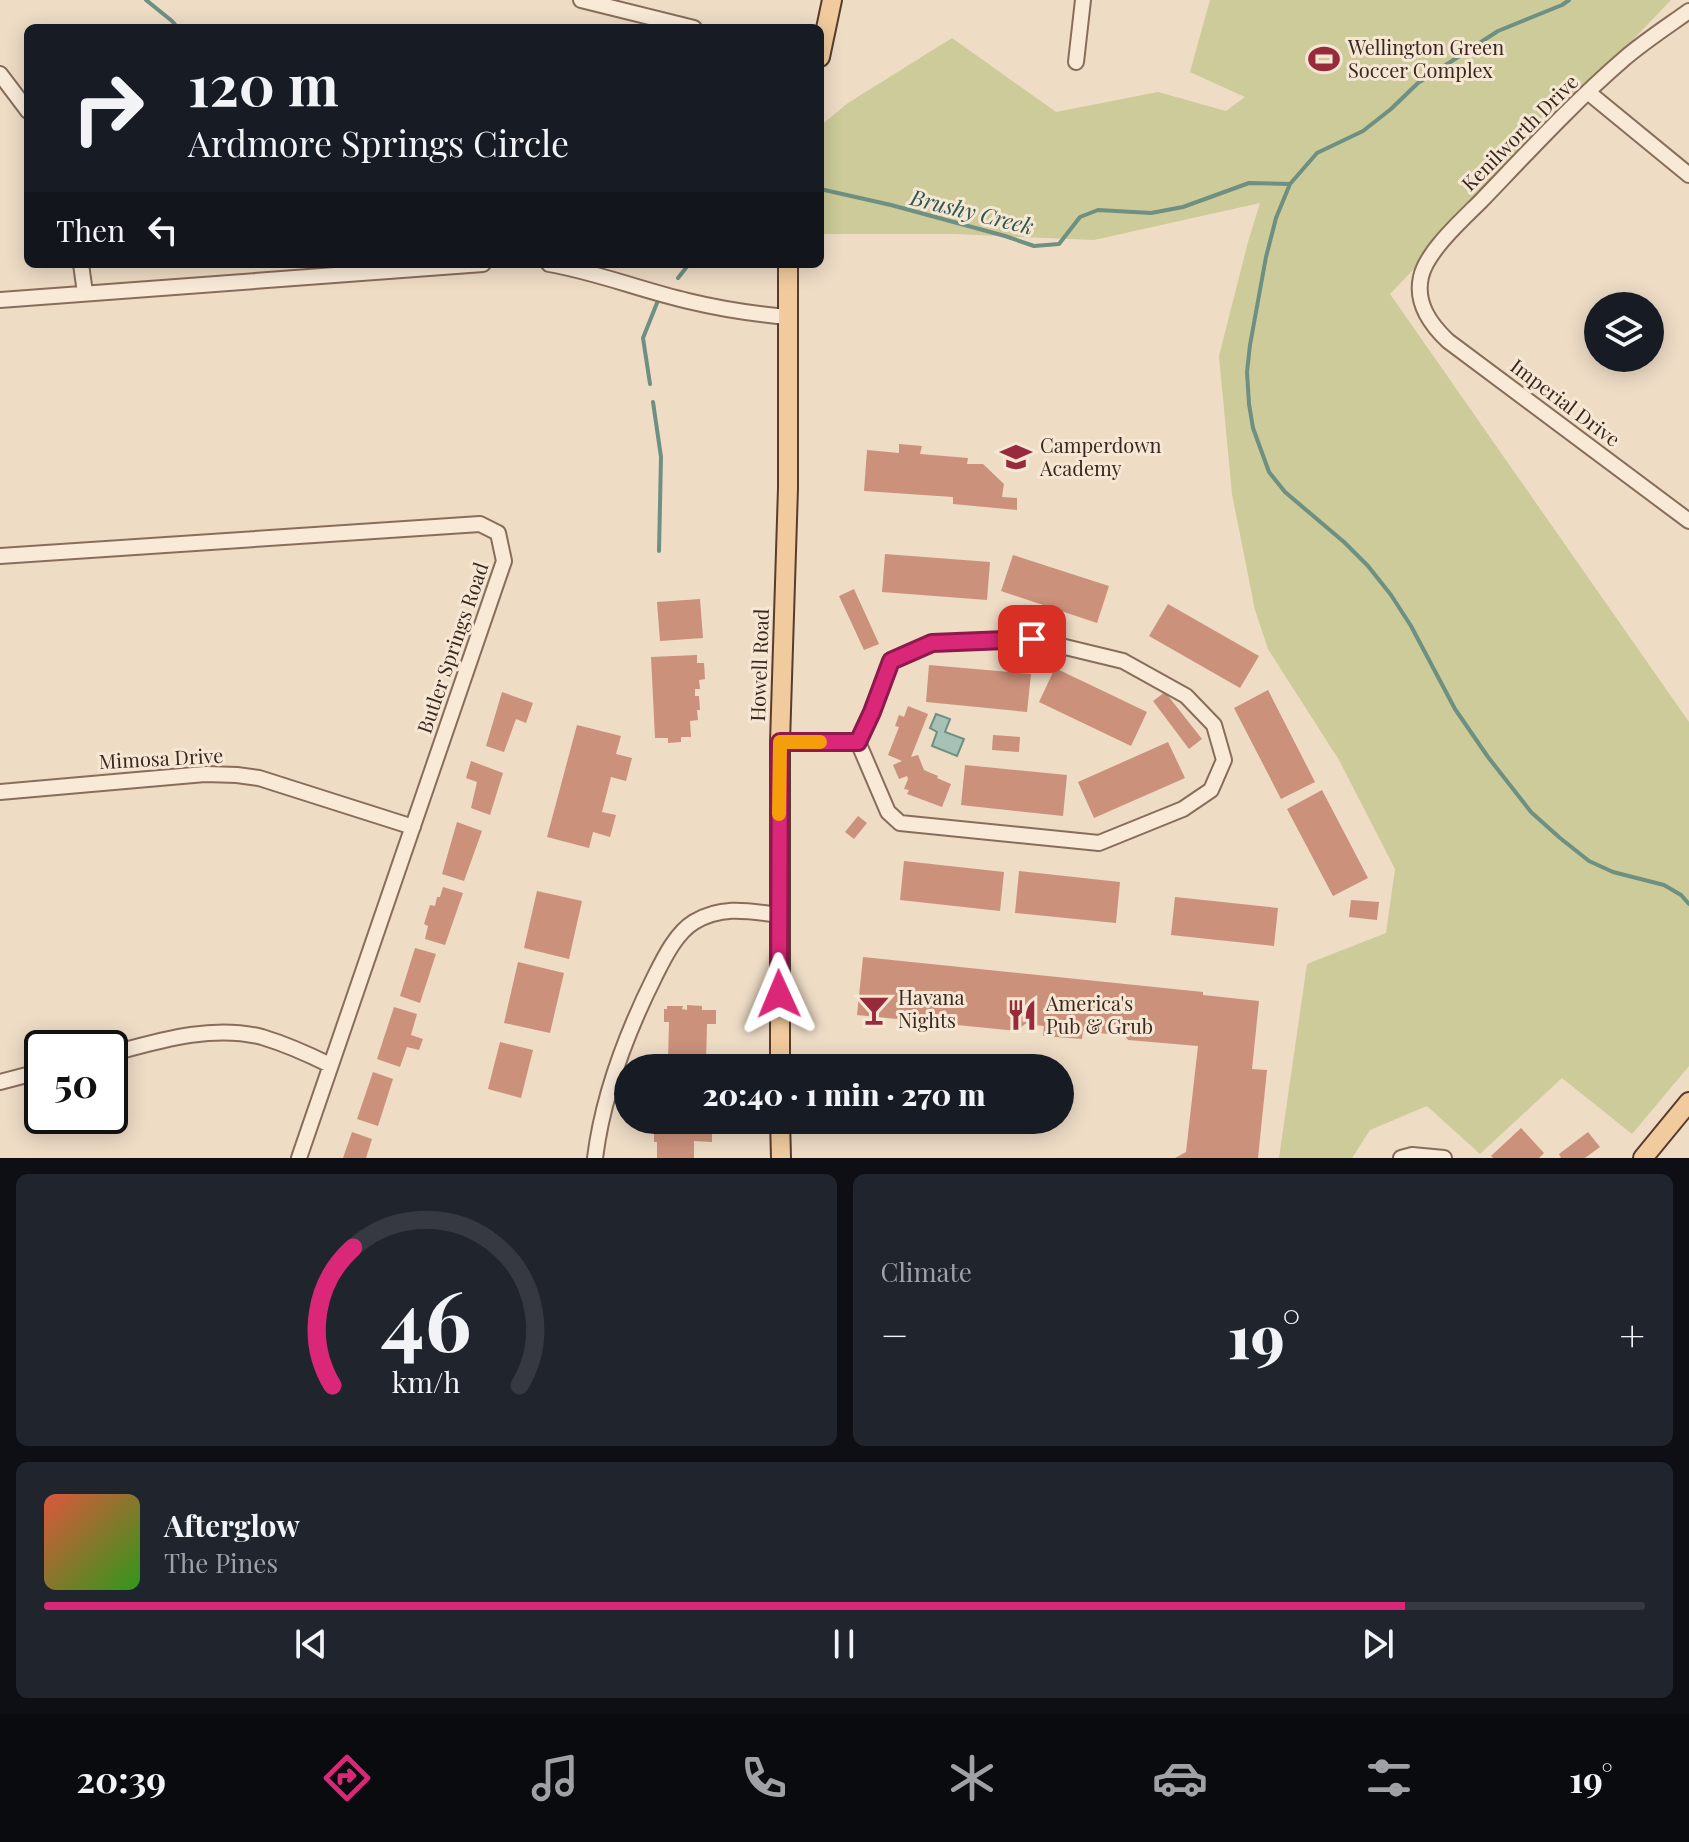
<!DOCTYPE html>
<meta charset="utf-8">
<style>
:root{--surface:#171b24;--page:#20242c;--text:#f1f3f6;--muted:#9ea1a6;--line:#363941;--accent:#db2777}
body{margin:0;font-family:"Playfair Display",serif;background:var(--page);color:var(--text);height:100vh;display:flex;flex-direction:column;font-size:30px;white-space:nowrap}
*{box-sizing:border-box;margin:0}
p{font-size:26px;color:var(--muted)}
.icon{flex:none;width:44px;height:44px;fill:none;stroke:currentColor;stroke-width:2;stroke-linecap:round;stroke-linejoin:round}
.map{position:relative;height:1158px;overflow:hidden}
.panel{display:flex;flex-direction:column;gap:16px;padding:16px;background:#0d0f14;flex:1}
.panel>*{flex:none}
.hud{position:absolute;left:24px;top:24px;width:800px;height:244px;border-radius:12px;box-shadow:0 4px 20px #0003;background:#171b24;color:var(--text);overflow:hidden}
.fabs{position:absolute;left:1584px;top:292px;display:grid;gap:16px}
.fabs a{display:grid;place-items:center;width:80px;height:80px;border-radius:50%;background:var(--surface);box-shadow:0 4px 20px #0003;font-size:40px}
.speed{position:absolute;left:24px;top:1030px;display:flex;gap:16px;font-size:40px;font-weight:700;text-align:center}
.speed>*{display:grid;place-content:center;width:104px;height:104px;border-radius:50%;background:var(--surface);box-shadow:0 4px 20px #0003;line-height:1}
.speed .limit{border:4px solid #111;border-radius:12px;background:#fff;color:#111}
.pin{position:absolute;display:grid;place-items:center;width:68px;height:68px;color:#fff;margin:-34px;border-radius:16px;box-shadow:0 4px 12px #0006}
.me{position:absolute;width:88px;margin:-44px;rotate:359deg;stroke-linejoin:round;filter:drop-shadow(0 0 6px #0008)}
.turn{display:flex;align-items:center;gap:28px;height:168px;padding:0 32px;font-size:36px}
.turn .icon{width:104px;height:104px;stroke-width:2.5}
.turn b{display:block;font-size:56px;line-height:68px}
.then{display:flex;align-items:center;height:76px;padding:0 32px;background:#0003;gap:16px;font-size:30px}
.big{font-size:60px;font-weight:800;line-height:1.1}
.panel .tile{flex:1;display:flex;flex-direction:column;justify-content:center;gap:12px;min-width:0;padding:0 28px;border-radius:12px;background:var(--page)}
.panel .dial{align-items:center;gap:0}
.dial svg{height:208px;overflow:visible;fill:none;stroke:var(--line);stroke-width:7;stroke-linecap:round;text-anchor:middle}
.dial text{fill:var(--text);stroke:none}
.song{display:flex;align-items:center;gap:24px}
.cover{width:96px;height:96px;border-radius:12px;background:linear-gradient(135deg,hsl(10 70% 55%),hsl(110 70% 35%))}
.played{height:8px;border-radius:4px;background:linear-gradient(90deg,var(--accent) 85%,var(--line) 85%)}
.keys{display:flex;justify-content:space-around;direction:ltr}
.heat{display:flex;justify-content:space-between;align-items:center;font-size:44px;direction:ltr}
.panel .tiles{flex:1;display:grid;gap:16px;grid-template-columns:1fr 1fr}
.tile:last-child{grid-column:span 2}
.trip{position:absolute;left:614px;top:1054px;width:460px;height:80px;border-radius:40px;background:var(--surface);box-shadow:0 4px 20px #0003;font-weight:800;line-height:80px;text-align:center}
.dock{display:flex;height:128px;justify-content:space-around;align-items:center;background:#090b0e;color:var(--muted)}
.dock .icon{width:56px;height:56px}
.dock .current{color:var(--accent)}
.dock b{font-size:36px;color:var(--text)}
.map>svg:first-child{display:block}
.green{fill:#cccb99}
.water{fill:#a7c1b6;stroke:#6d9082;stroke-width:2}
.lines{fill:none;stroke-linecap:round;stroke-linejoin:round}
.stream{stroke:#6d9082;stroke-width:4}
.building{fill:#cc917b}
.minor-casing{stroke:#896d5b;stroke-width:18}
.major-casing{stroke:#573c2f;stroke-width:22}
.minor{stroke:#f9ead8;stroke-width:14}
.major{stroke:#f1cb9d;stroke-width:18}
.route-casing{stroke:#8e194d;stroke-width:20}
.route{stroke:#db2777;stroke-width:14}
.slow{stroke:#f59e0b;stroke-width:14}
.labels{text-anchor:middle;stroke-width:6;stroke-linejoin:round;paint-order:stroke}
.poi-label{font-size:20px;fill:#39281f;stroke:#f6e7d4;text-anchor:start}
.street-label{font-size:20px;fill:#39281f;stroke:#f6e7d4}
.water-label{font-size:22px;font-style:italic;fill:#2e5950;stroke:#f6e7d4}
</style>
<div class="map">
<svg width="1689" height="1158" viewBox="0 0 1689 1158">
<rect width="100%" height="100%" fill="#eedcc5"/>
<path class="green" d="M 1210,0 L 1671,0 L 1390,294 L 1689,722 L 1689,1066 L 1632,1134 L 1562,1078 L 1480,1154 L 1427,1106 L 1370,1130 L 1352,1158 L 1279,1158 L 1307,964 L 1386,933 L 1395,869 L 1339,760 L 1268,649 L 1255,610 L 1232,494 L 1219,356 L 1248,242 L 1260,203 L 1094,240 L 955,234 L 820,234 L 820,126 L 848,103 L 952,38 L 1056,112 L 1158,92 L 1226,111 L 1245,97 L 1190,72 Z"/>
<path class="water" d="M 936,714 L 950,719 L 945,732 L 964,739 L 957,756 L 932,746 L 937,732 L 930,728 Z"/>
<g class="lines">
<path class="stream" d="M 146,0 L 172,21 L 178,28
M 1569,0 L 1562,5 L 1498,31 L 1418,83 L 1391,109 L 1363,131 L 1317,153 L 1290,184 L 1276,218 L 1266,257 L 1250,345 L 1247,372 L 1249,404 L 1253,428 L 1269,472 L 1285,492 L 1344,542 L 1368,566 L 1391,595 L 1411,626 L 1455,709 L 1488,757 L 1531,812 L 1560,838 L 1589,861 L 1613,872 L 1664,885 L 1681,895 L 1689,904
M 820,189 L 891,205 L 1005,236 L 1034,246 L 1059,244 L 1080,217 L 1098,210 L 1151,213 L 1183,207 L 1249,183 L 1290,184
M 678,278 L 689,264
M 650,384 L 643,338 L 657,303
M 653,402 L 661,457 L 659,551"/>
</g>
<path class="building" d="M 899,444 L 922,446 L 920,454 L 968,458 L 967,464 L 983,464 L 1004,484 L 1002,497 L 1017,498 L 1017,510 L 953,504 L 953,497 L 864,491 L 867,450 L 899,453 Z
M 885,554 L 990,562 L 987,600 L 882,592 Z
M 1013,555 L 1109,586 L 1097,623 L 1001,591 Z
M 854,589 L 879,644 L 864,650 L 839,596 Z
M 700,599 L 703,638 L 660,641 L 657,602 Z
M 1168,604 L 1259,656 L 1240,688 L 1149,636 Z
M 697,655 L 697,663 L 704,663 L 705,679 L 699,680 L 700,689 L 695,689 L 695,696 L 699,696 L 700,710 L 697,710 L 698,720 L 690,721 L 691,737 L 681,737 L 681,742 L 668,743 L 668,738 L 655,738 L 651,657 Z
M 929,665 L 1031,674 L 1027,712 L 926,702 Z
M 1055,668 L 1147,712 L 1131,746 L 1039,702 Z
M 1268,690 L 1315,782 L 1281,799 L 1234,708 Z
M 502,692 L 533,703 L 526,723 L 516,719 L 504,752 L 486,746 Z
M 1165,692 L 1202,739 L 1189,749 L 1153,701 Z
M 908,706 L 928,714 L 911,757 L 918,755 L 924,770 L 938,776 L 937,778 L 951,784 L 942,807 L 907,794 L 909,790 L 904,789 L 908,779 L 907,776 L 899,779 L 893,765 L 902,761 L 888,755 L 899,727 L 895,726 L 899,715 L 904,717 Z
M 577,725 L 621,736 L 616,754 L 632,758 L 626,781 L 611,777 L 602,812 L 616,815 L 610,837 L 593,832 L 589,848 L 547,837 Z
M 993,735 L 1020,737 L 1019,752 L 992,750 Z
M 1168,742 L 1185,778 L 1094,818 L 1078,782 Z
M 471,761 L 503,773 L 490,815 L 471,808 L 477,782 L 466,778 Z
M 965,765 L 1067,775 L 1063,816 L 961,805 Z
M 1322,790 L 1368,878 L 1333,896 L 1287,809 Z
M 858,816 L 867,823 L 854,839 L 845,832 Z
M 457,822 L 482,831 L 464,881 L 442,874 Z
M 904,861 L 1004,872 L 1000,911 L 900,900 Z
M 1019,871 L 1120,882 L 1116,923 L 1015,913 Z
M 443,887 L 463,893 L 445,945 L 425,939 L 428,926 L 424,924 L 430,905 L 435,906 L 437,897 L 440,897 Z
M 537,891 L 582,901 L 569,959 L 524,948 Z
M 1175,897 L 1278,908 L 1274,946 L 1171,935 Z
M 1351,900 L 1379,902 L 1377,920 L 1349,917 Z
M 415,948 L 436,954 L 420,1003 L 400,996 Z
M 863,957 L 1203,992 L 1203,995 L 1259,1001 L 1252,1069 L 1267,1070 L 1258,1158 L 1175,1158 L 1186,1152 L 1198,1046 L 1128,1040 L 1125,1036 L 1083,1031 L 1082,1039 L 1043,1036 L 1044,1026 L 1025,1024 L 1017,1031 L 857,1015 Z
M 518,962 L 564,973 L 550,1033 L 504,1023 Z
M 687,1005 L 702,1006 L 702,1010 L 716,1010 L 716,1024 L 707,1024 L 706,1062 L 717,1062 L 717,1068 L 658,1068 L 659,1061 L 668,1061 L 669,1022 L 664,1022 L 664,1009 L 667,1009 L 667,1006 L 683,1006 L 682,1009 L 687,1010 Z
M 394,1007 L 417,1014 L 411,1035 L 423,1039 L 419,1050 L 407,1047 L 400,1067 L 377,1059 Z
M 500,1042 L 533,1050 L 521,1098 L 488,1089 Z
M 373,1072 L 393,1079 L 378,1126 L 357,1119 Z
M 662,1120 L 699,1120 L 699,1129 L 712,1129 L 712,1142 L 694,1141 L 694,1158 L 657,1158 L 657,1142 L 654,1142 L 654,1128 L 661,1128 Z
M 1521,1128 L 1544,1153 L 1539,1158 L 1493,1158 L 1491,1156 Z
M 352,1132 L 372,1139 L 366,1158 L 343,1158 Z
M 1588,1132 L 1600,1147 L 1585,1158 L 1561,1158 L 1559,1154 Z"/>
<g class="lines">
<defs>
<path id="minor" d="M 581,0 L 694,28
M 1689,11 C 1668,26 1645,41 1625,58 C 1574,102 1528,152 1481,201 C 1463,219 1426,252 1421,277 C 1415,303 1430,324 1448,341 L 1689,521
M 1076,62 L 1083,0
M 0,74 L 28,111
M 1589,93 L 1689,175
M 81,264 L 85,293
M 549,264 C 596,272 641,290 688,301 C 721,309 754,314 788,317
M 0,300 L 483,264
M 0,556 L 480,524 L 498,533 L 504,561 L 299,1158
M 780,742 L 858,742 L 888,812 L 900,823 L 1099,843 L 1183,809 L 1211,790 L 1224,760 L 1214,725 L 1186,696 L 1123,661 L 1032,639 L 932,643 L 891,661 L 872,712 L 858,742
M 0,792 L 205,774 L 237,775 L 259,778 L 413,827
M 110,1054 C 158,1041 212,1024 262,1037 C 285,1044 308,1054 330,1065
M 0,1082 L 42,1071
M 595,1158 C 603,1094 626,1034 655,976 C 664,958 676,933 694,922 C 722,905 749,911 779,915
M 1401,1158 L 1412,1155 L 1444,1158"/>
<path id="major" d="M 820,57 L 832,0
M 780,1068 L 780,742 L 788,488 L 788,264
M 780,1120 L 781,1158
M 1643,1158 L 1689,1102"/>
</defs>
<use href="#minor" class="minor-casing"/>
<use href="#major" class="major-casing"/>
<use href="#minor" class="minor"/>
<use href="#major" class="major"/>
</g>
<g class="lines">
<defs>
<path id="route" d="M 779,994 L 780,742 L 858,742 L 872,712 L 891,661 L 932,643 L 1032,639"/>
</defs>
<use href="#route" class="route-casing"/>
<use href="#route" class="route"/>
<path class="slow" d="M 779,814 L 780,742 L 820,742"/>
</g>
<defs>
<symbol id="stadium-bare" viewBox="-9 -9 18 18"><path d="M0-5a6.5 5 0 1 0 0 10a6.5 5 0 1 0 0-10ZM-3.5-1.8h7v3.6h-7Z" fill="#982b3b" stroke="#f6e7d4" stroke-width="2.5" paint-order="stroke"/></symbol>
<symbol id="school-bare" viewBox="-9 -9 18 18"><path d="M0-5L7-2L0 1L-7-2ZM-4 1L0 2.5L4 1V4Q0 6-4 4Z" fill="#982b3b" stroke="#f6e7d4" stroke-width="2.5" paint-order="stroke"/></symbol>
<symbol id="bar-bare" viewBox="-9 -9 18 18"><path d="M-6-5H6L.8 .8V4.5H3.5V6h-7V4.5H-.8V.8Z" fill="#982b3b" stroke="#f6e7d4" stroke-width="2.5" paint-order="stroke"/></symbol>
<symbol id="restaurant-bare" viewBox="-9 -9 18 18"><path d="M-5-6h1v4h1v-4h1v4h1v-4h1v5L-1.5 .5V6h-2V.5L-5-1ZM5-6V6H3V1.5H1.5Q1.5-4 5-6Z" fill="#982b3b" stroke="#f6e7d4" stroke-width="2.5" paint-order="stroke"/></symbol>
</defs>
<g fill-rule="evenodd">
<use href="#stadium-bare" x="1302" y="37" width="44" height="44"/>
<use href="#school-bare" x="994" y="435" width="44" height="44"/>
<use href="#bar-bare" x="852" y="988" width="44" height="44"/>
<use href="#restaurant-bare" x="1000" y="993" width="44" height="44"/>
</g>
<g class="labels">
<g class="poi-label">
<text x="1348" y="55">Wellington Green<tspan x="1348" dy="23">Soccer Complex</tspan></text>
<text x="1040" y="453">Camperdown<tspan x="1040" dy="23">Academy</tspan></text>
<text x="898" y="1005">Havana<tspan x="898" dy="23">Nights</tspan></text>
<text x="1046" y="1011">America's<tspan x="1046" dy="23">Pub &amp; Grub</tspan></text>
</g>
<g class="street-label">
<text transform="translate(1520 133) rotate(-45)" y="7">Kenilworth Drive</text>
<text transform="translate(1565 403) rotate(37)" y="7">Imperial Drive</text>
<text transform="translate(453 648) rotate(-71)" y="7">Butler Springs Road</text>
<text transform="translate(760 665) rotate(-88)" y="7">Howell Road</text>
<text transform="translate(161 759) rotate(-3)" y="7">Mimosa Drive</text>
</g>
<g class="water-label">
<text transform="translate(972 212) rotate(14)" y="8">Brushy Creek</text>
</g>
</g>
</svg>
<div class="fabs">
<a><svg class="icon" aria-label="layers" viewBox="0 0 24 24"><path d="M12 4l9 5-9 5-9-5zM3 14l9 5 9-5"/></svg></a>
</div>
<div class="speed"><div class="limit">50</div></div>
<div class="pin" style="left:1032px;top:639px;background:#d93025"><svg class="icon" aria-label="arrive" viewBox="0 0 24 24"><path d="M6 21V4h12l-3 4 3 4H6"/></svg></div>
<svg class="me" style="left:779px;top:994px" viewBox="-20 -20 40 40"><path d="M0-17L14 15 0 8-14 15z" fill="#db2777" stroke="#fff" stroke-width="4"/></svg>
<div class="trip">20:40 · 1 min · 270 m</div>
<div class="hud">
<div class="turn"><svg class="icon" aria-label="right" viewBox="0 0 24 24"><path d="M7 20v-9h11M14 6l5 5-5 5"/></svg><div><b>120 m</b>Ardmore Springs Circle</div></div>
<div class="then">Then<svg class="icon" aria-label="left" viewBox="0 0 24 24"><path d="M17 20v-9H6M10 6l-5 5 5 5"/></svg></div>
</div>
</div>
<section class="panel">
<div class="tiles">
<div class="tile dial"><svg viewBox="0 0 100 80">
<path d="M14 69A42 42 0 1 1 86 69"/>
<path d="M14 69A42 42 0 0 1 22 16" stroke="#db2777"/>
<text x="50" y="56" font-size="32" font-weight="700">46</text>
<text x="50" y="72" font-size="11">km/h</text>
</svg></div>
<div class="tile"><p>Climate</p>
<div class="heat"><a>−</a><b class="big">19°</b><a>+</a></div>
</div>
<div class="tile">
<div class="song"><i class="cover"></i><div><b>Afterglow</b><p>The Pines</p></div></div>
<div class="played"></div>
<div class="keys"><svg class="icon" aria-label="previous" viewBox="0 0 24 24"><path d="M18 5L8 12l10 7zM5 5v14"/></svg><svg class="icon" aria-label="pause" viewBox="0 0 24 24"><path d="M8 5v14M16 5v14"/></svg><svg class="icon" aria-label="next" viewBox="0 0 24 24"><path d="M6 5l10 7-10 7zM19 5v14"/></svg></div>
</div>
</div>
</section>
<nav class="dock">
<b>20:39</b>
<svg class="icon current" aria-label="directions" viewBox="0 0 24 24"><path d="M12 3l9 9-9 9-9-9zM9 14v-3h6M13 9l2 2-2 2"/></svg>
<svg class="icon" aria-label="music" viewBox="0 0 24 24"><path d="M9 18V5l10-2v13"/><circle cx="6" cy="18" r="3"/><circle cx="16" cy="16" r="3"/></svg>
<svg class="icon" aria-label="phone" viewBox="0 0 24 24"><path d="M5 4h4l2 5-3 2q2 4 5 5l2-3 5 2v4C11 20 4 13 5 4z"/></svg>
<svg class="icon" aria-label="climate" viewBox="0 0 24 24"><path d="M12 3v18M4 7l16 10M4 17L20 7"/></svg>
<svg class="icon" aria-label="car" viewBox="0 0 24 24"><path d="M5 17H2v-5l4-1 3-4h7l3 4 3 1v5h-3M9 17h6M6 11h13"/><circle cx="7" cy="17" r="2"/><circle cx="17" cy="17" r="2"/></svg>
<svg class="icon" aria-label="filters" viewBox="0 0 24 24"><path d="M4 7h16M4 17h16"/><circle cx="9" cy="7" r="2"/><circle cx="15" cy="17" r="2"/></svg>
<b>19°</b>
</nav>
